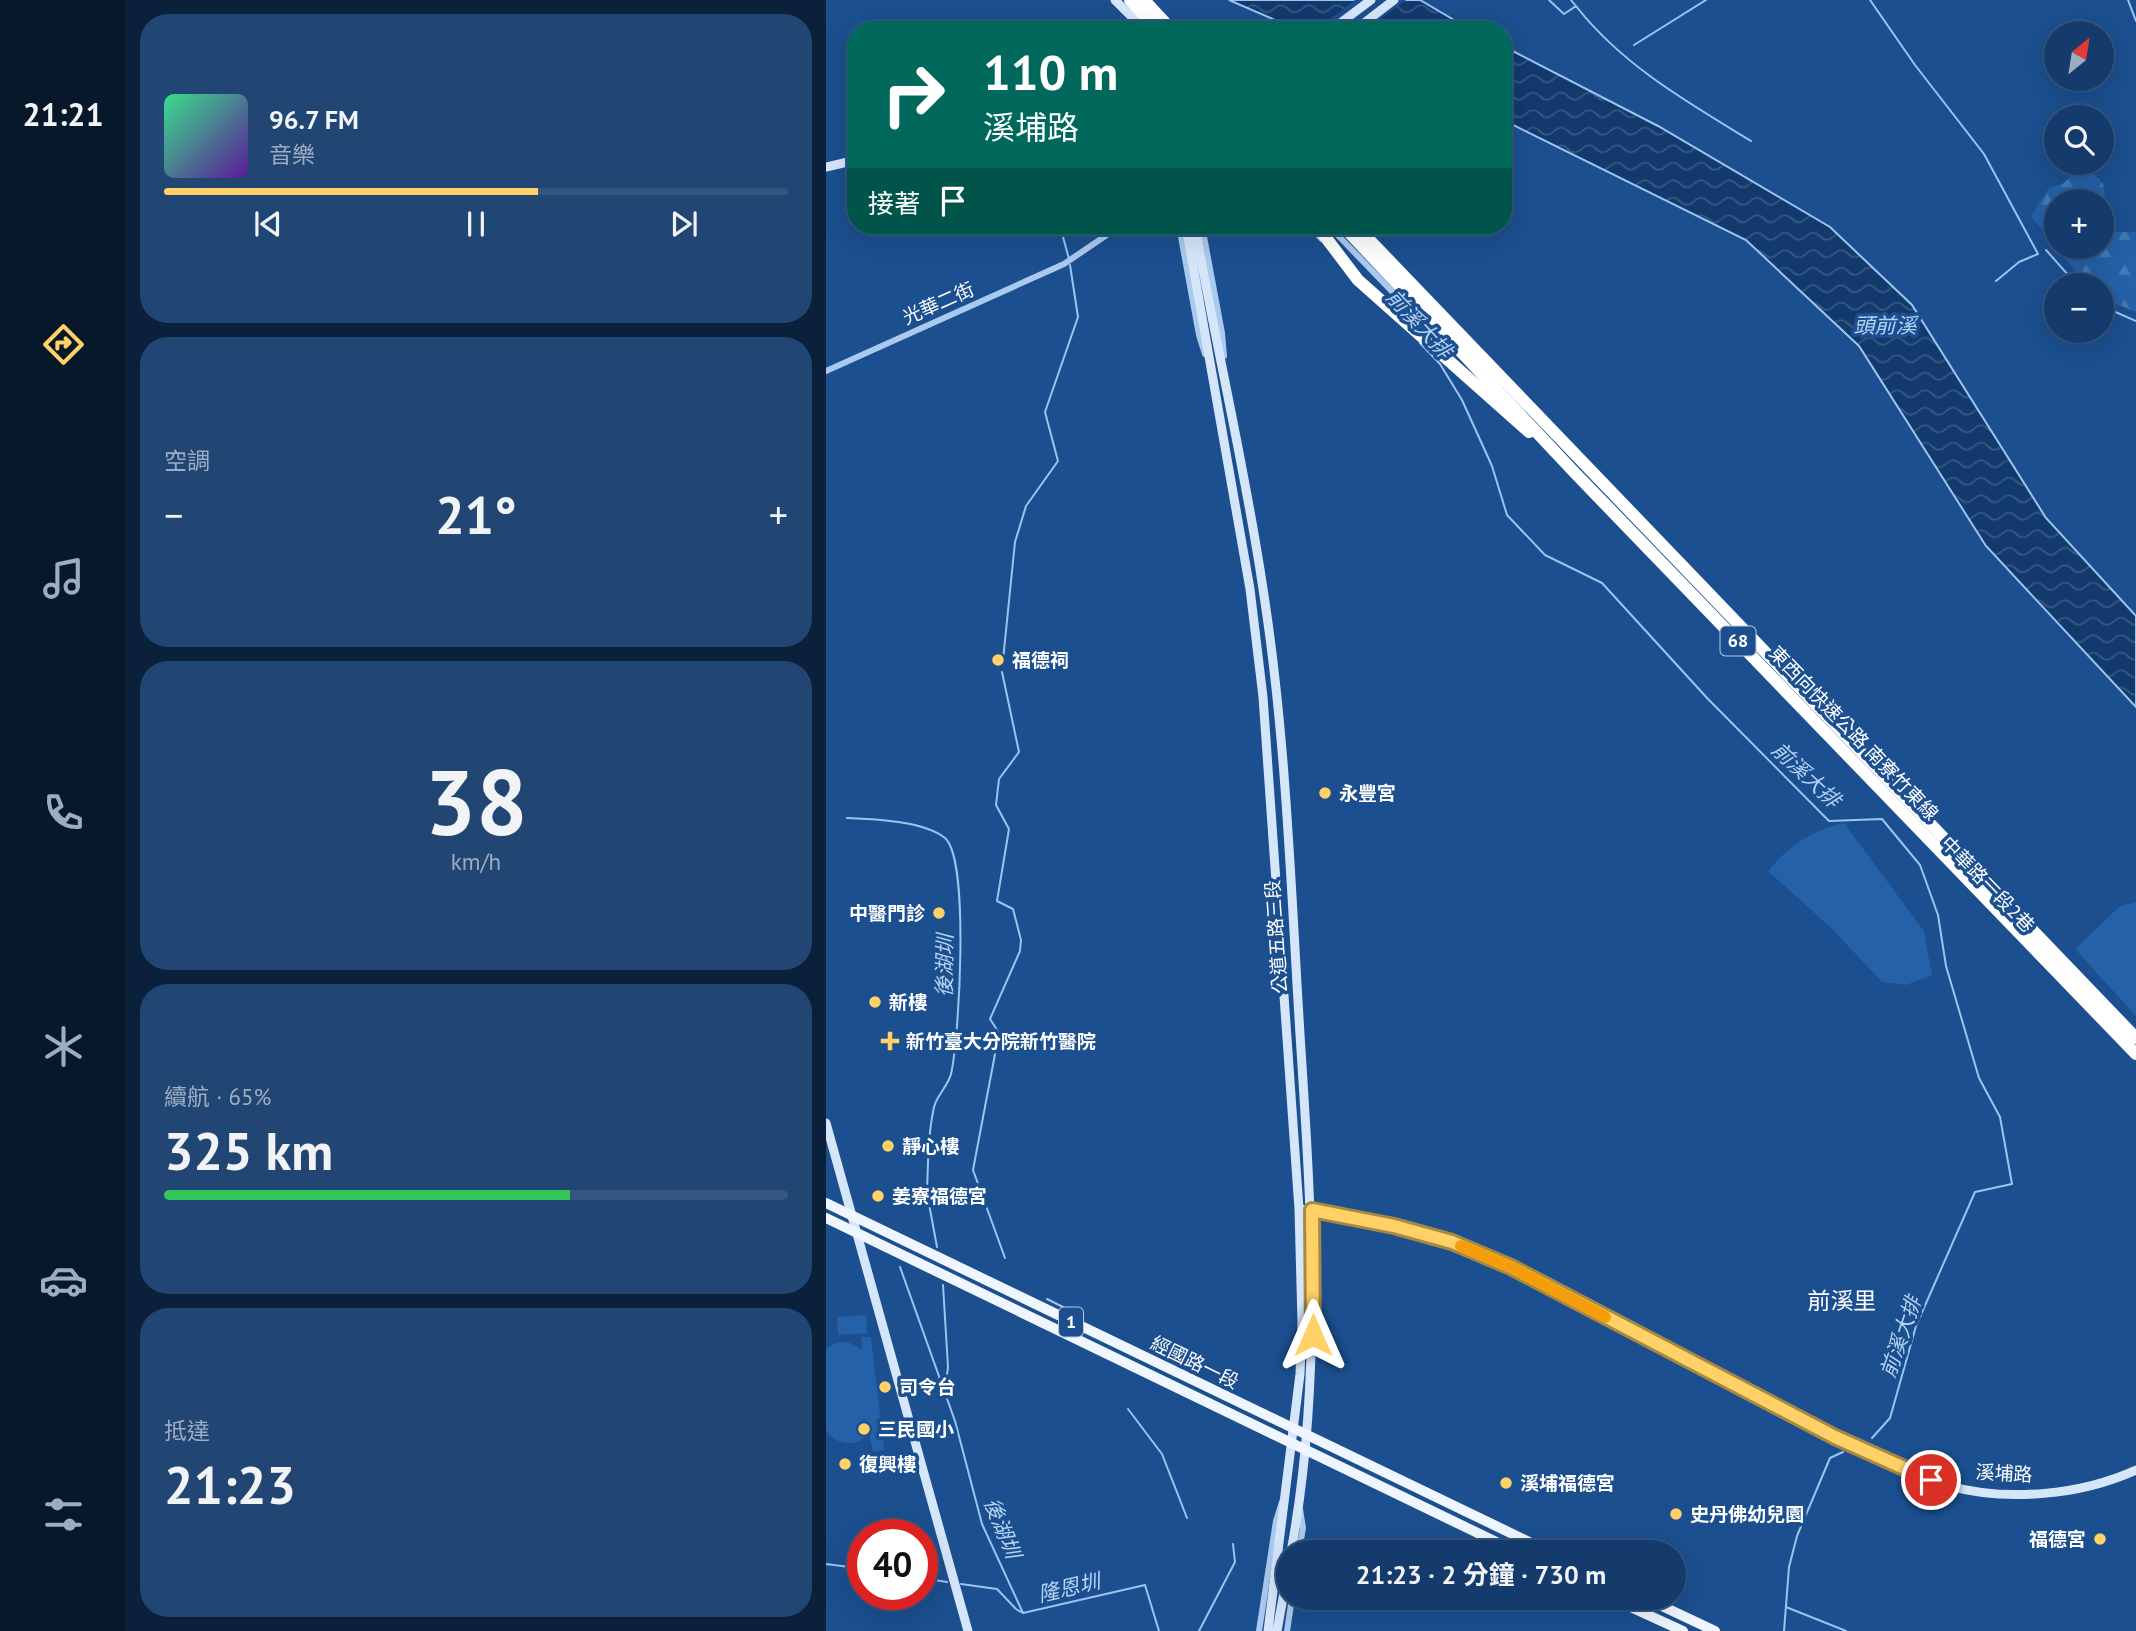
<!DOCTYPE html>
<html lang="zh-TW">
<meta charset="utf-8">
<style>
:root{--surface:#143b6b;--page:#214673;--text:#f1f3f6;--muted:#9dadc1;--line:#33557e;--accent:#ffd166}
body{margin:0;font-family:"PT Sans","Noto Sans TC",sans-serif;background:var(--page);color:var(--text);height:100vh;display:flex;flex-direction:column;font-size:26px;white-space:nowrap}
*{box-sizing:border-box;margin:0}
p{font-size:23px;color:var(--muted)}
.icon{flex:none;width:38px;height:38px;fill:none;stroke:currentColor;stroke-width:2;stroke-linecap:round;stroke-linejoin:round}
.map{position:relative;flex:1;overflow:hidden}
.drawer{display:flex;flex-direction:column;gap:14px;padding:14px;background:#0b203b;width:700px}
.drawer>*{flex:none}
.hud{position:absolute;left:21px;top:21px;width:665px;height:214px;border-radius:28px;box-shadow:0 7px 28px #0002,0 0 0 2px var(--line);background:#00695c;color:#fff;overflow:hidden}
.needle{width:46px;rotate:30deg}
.tools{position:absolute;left:1218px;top:21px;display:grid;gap:14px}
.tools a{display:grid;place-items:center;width:70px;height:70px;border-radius:50%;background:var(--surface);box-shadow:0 7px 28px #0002,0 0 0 2px var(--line);font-size:35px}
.speed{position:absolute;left:21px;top:1519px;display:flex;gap:14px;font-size:35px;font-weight:700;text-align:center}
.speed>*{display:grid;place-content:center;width:91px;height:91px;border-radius:50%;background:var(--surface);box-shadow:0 7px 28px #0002,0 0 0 2px var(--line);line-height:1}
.speed .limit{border:10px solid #d22;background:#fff;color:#111}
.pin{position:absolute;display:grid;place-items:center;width:60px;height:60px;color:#fff;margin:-30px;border:4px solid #fff;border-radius:50%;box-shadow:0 2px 7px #0007}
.me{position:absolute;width:77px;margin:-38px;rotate:0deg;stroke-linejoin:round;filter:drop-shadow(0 0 5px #0008)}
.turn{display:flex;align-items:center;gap:24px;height:147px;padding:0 21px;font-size:32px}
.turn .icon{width:91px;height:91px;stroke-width:2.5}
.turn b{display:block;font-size:49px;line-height:60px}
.then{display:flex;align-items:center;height:66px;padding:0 21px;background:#0003;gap:14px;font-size:26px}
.big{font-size:52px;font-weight:700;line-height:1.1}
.drawer .widget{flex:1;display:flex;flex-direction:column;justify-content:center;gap:10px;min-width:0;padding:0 24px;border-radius:28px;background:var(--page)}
.drawer .dial{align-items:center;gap:0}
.dial b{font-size:91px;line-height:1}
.song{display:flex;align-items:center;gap:21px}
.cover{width:84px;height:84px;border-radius:10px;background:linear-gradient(135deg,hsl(150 70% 55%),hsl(270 70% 35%))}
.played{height:7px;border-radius:4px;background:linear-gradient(90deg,var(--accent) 60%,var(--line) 60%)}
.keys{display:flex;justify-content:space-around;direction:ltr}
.heat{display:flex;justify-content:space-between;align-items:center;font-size:38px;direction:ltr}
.charge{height:10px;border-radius:5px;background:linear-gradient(90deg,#34c759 65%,var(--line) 0)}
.trip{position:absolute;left:450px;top:1540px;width:410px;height:70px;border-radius:35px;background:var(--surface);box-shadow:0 7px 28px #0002,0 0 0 2px var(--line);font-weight:700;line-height:70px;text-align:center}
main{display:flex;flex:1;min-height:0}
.tab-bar{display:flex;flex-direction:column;width:126px;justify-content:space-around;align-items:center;background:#08182b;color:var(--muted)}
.tab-bar .icon{width:49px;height:49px}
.tab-bar .selected{color:var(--accent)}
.tab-bar b{font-size:32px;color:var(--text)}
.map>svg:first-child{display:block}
.grass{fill:#2461a8}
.forest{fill:url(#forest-firs);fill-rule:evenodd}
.water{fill:url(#water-waves);stroke:#9cc4f0;stroke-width:2}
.pier{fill:#1b4f8f}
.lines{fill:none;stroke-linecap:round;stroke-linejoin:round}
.stream{stroke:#9cc4f0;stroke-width:2}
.street{stroke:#a9c9ee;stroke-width:6}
.secondary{stroke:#d6e6fa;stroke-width:9}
.primary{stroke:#f0f6ff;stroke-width:10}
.highway{stroke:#fff;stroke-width:12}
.highway-bridge{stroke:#fff;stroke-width:12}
.route-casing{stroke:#a68842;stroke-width:18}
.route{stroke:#ffd166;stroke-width:12}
.slow{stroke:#f59e0b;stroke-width:12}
.poi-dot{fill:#ffd166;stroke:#1b4f8f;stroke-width:2.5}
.labels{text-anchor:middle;stroke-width:7;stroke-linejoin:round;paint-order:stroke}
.shield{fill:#1b4f8f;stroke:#bbcadd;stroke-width:2}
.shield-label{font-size:18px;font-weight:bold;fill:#fff}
.street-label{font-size:19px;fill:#fff;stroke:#1b4f8f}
.poi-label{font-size:19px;font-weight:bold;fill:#fff;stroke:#1b4f8f;text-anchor:start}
.water-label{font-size:21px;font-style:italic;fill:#b5d3f5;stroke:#1b4f8f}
.quarter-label{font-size:23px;fill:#fff;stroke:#1b4f8f}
</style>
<main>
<nav class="tab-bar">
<b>21:21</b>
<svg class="icon selected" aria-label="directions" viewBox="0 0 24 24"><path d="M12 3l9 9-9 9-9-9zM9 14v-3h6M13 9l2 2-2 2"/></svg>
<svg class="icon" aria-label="music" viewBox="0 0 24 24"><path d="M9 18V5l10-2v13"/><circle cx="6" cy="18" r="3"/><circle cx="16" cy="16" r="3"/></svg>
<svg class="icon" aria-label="phone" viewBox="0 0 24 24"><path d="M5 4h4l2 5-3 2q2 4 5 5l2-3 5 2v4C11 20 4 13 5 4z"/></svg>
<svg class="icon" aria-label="climate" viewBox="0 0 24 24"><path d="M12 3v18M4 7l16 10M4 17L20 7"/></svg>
<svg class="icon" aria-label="car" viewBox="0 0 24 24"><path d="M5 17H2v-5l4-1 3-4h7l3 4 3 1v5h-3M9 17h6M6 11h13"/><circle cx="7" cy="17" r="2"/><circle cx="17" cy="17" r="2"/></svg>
<svg class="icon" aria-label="filters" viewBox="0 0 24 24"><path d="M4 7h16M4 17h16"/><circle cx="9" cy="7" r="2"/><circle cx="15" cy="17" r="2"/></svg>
</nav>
<section class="drawer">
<div class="widget">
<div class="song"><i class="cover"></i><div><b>96.7 FM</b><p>音樂</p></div></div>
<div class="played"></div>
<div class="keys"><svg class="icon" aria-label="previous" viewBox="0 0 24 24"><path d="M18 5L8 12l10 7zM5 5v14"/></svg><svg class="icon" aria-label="pause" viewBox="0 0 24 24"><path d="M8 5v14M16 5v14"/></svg><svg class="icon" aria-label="next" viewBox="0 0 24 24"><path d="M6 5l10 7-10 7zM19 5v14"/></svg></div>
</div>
<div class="widget"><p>空調</p>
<div class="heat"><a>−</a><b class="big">21°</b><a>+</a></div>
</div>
<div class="widget dial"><b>38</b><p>km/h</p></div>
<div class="widget"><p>續航 · 65%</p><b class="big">325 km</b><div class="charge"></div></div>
<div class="widget"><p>抵達</p><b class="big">21:23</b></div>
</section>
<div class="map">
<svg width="1310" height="1631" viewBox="0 0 1310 1631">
<defs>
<pattern id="forest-firs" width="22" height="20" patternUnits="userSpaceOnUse" patternTransform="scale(1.75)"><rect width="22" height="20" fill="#2461a8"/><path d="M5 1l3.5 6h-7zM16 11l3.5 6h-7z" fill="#4579b5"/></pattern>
<pattern id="water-waves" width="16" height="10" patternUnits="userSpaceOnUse" patternTransform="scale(1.75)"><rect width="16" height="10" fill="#123a6d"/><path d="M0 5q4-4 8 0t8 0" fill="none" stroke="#365883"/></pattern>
</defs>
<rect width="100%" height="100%" fill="#1b4f8f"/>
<path class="grass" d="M 1018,823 L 1098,931 L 1106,975 L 1080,985 L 1056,982 L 1005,928 L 942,871 C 961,847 988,829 1018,823 Z
M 1310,902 L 1310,1016 L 1249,949 L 1294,906 Z
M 40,1315 L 41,1333 L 12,1335 L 11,1317 Z
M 35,1337 L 45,1337 L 58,1450 L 47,1452 L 43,1433 C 31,1448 12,1446 0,1431 L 0,1349 C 12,1339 24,1340 36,1350 Z"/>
<path class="forest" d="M 1256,163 L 1277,183 L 1282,223 L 1290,232 L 1310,232 L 1310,312 L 1276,298 L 1276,285 L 1261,285 L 1205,216 L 1223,188 L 1238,183 ZM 1230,201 L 1276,201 L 1276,247 L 1230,247 Z"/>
<path class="water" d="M 403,0 L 594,0 L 645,30 L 472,30 Z
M 677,46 L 832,126 L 1004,227 L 1086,305 L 1220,518 L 1310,616 L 1310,707 L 1160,546 L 1033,346 L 920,240 L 677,120 Z"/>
<path class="pier" d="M 529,0 L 580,0 L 540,30 L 490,30 Z"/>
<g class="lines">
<path class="stream" d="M 723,0 L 738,14 L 750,6 C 796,65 861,102 925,141
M 745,0 L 749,5
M 1044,0 L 1089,65 L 1158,154 L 1212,254 L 1193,262 L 1170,281
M 1302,0 L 1310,21
M 808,45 L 880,0
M 234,226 L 243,259
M 480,226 L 495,241
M 1220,250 L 1251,285
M 1276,306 L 1310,321
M 594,343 L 614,364 L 636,400 L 666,466 L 681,515 L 719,555 L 776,583 L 882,699 L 1003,821 L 1056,819 L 1094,865 L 1112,915 L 1120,966 L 1153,1078 L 1174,1117 L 1186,1184 L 1149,1192 L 1090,1326 L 1064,1418 L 1046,1438
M 177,660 L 189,542 L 200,506 L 232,461 L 219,412 L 252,317 L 244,265
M 176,672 L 193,752 L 173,779 L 170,805 L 183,829 L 171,901 L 187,909 L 195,940 L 194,951 L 164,1019 L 173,1033 L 147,1170 L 179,1258
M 21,818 C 48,819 98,821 119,838 C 144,860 133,1040 125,1074 C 122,1086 111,1095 108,1107 C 102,1134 102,1164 101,1192
M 103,1204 L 111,1247
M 74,1267 L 129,1421 L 156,1524 L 197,1613
M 117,1285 L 122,1367 L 119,1390
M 221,1299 L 253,1315
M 302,1409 L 336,1454 L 361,1518
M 0,1564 L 31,1568
M 96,1578 L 121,1582
M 135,1584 L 171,1589 L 190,1609 L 197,1613 L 319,1585 L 333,1631
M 960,1607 L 1020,1631
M 373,1631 L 409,1562 L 407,1544
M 958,1631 L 963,1567 L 971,1536 L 1004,1458 L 1017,1452"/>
<path class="street" d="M 353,226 L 373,335 L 379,354
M 376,226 L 396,333 L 398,356
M 503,226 L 605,332 L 616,336
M 0,371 L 238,264 L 294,226
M 473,1552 L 477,1528 L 474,1509
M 433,1631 L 450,1521 L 456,1502
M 461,1631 L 466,1598"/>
<path class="secondary" d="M 289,0 L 319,30
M 505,30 L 545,0
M 529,30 L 568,0
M 0,167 L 30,160
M 360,226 L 424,589 L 437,697 L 473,1209 L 476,1322 L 474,1374 L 442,1631
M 369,226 C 390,347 419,467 437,589 C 461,741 465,897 475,1050 C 486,1219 496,1384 465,1552
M 0,1123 L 142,1631
M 473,1209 C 593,1218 695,1272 799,1328 C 852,1356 906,1382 959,1411 C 1012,1439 1065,1470 1123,1486 C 1182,1502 1255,1495 1310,1470
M 451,1631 L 462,1570"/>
<path class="primary" d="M 0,1203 L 724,1552
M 0,1218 L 691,1552
M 785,1598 L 857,1631
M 819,1598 L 889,1631"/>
<path class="highway" d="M 304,0 L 331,30
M 318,0 L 346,30
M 491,226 L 532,280 L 703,432
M 530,226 L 1310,1038"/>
<path class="highway-bridge" d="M 517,226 L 748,472 L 1310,1054"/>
</g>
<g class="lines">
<defs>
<path id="route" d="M 487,1335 L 486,1210 L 568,1226 L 626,1242 L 685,1267 L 1009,1437 L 1105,1480"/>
</defs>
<use href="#route" class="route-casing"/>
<use href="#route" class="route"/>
<path class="slow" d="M 635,1246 L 685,1267 L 779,1317"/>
</g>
<g class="poi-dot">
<circle cx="172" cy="660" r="7"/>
<circle cx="499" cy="793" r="7"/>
<circle cx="113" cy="913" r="7"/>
<circle cx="49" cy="1002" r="7"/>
<path d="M60.5 1030.5h7v7h7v7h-7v7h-7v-7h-7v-7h7z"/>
<circle cx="62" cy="1146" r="7"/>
<circle cx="52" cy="1196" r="7"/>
<circle cx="59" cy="1387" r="7"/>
<circle cx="38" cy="1429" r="7"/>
<circle cx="19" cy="1464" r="7"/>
<circle cx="680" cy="1483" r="7"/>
<circle cx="850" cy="1514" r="7"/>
<circle cx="1274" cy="1539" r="7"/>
</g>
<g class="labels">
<g class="shield">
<rect x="894.5" y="626.5" width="35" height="29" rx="5"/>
<rect x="233" y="1307.5" width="24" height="29" rx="5"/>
</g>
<g class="shield-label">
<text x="912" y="647">68</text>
<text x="245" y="1328">1</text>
</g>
<g class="street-label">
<text transform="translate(112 303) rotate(-24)" y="7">光華二街</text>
<text transform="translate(1028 733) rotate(46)" y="7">東西向快速公路 南寮竹東線</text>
<text transform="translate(1162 884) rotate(46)" y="7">中華路一段2巷</text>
<text transform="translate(450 937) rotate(-94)" y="7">公道五路三段</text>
<text transform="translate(369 1362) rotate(26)" y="7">經國路一段</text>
<text transform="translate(1178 1473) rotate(3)" y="7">溪埔路</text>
</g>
<g class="poi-label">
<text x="186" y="667">福德祠</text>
<text x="513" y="800">永豐宮</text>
<text x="99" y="920" text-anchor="end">中醫門診</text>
<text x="63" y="1009">新樓</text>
<text x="80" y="1048">新竹臺大分院新竹醫院</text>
<text x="76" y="1153">靜心樓</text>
<text x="66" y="1203">姜寮福德宮</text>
<text x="73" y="1394">司令台</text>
<text x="52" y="1436">三民國小</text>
<text x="33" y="1471">復興樓</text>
<text x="694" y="1490">溪埔福德宮</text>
<text x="864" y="1521">史丹佛幼兒園</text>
<text x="1260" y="1546" text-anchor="end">福德宮</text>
</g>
<g class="water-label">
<text transform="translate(593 324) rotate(47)" y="7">前溪大排</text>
<text x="1059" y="333">頭前溪</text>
<text transform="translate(980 775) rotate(43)" y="7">前溪大排</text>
<text transform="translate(119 966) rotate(-89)" y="7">後湖圳</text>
<text transform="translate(1075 1337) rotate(-71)" y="7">前溪大排</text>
<text transform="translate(176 1528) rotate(68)" y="7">後湖圳</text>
<text transform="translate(243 1588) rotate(-13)" y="7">隆恩圳</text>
</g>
<g class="quarter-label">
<text x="1016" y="1309">前溪里</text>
</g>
</g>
</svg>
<div class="tools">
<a><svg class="needle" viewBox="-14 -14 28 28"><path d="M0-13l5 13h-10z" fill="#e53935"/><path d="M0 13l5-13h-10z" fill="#9dadc1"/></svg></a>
<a><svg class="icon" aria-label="search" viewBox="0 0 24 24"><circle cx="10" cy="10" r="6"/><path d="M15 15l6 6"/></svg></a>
<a>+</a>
<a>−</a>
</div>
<div class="speed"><div class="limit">40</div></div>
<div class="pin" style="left:1105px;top:1480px;background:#d93025"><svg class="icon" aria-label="arrive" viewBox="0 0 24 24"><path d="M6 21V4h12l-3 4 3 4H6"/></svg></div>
<svg class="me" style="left:487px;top:1335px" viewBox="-20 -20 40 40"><path d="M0-17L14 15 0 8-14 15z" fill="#ffd166" stroke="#fff" stroke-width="4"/></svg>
<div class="trip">21:23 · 2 分鐘 · 730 m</div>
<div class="hud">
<div class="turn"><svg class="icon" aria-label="right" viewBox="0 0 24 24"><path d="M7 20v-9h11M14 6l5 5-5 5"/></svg><div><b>110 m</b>溪埔路</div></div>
<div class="then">接著<svg class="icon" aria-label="arrive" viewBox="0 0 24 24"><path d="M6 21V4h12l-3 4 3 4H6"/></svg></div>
</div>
</div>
</main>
